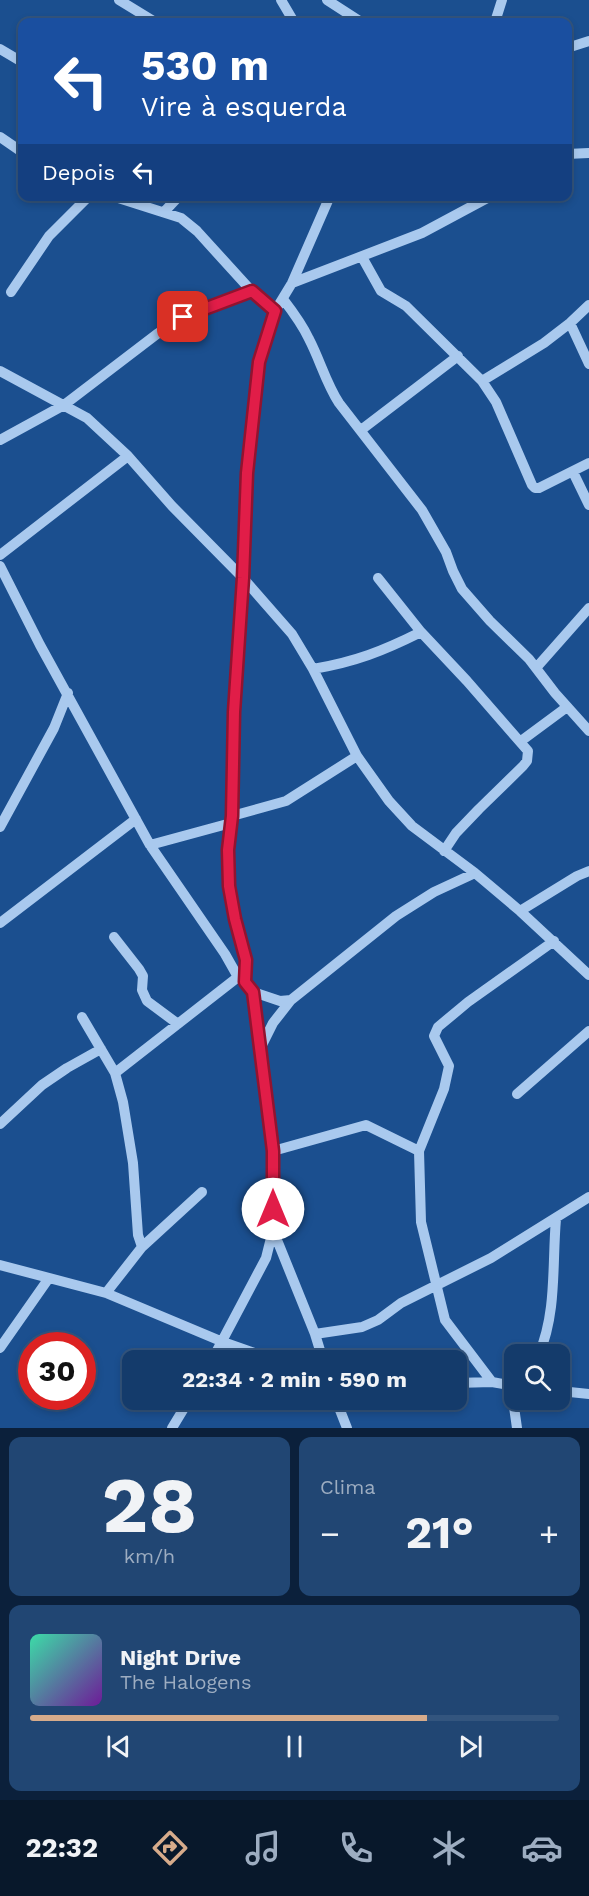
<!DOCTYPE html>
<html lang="pt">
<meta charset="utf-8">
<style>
:root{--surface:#143b6b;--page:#214673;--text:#f1f3f6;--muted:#9dadc1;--line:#33557e;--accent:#d6ab8b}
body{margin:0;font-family:"Work Sans",sans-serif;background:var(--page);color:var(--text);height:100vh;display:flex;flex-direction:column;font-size:22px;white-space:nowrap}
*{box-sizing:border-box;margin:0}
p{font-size:20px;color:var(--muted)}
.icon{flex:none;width:33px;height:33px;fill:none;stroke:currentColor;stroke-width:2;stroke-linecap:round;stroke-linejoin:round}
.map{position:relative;height:1428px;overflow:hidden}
.panel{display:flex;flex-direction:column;gap:9px;padding:9px;background:#0b203b;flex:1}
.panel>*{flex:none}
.banner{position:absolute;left:18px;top:18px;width:554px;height:183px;border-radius:12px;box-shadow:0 3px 9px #0003,0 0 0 2px var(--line);background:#1a4fa0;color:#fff;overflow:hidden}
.tools{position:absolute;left:504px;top:1344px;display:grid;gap:12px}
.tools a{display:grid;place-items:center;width:66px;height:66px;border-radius:12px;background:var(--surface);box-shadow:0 3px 9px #0003,0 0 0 2px var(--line);font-size:30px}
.speed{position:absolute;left:18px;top:1332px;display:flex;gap:12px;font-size:30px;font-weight:700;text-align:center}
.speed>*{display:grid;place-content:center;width:78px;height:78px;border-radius:50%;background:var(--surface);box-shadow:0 3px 9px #0003,0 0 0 2px var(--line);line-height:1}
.speed .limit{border:9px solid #d22;background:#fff;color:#111}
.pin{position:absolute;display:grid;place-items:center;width:51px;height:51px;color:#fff;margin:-26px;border-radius:12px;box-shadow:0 3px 9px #0006}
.me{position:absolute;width:66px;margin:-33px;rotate:0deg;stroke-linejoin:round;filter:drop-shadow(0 0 4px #0008)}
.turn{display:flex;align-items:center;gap:21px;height:126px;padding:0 24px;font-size:27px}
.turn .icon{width:78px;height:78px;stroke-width:2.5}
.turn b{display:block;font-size:42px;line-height:51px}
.then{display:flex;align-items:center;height:57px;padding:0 24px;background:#0003;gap:12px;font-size:22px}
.big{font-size:45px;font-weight:700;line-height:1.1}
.panel .tile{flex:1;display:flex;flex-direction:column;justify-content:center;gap:9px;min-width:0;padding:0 21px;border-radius:12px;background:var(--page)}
.panel .dial{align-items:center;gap:0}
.dial b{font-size:78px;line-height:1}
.song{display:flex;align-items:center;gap:18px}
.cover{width:72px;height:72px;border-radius:9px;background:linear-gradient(135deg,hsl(160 70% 55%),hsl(280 70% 35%))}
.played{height:6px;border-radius:3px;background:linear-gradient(90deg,var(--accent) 75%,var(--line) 75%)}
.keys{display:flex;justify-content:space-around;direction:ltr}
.heat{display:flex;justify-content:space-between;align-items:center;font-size:33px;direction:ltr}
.panel .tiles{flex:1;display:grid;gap:9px;grid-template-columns:1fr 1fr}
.tile:last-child{grid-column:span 2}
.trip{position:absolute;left:122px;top:1350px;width:345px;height:60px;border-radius:12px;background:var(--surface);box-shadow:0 3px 9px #0003,0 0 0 2px var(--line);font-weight:700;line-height:60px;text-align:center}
.tabs{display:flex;height:96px;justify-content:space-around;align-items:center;background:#08182b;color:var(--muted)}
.tabs .icon{width:42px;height:42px}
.tabs .current{color:var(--accent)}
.tabs b{font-size:27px;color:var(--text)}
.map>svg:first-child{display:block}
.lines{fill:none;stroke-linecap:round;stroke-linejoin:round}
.minor{stroke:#a9c9ee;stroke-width:10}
.route-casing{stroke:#92132f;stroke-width:15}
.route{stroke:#e11d48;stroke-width:10}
</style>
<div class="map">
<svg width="589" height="1428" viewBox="0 0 589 1428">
<rect width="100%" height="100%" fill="#1b4f8f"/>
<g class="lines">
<path class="minor" d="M 119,0 L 155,22
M 281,0 L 294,22
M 327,0 L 361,22
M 431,22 L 444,21 L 462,22
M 495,22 L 502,0
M 567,48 L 589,41
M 0,49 L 22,62
M 0,137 L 22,152
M 567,154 L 589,153
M 112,196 L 181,218 L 197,231 L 256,296 L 275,311
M 164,212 L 179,196
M 362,257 L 381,291 L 406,306 L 482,381 L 496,402 L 532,485 L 535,488 L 539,488 L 589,463
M 292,283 L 422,233 L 491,196
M 11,292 L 49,236 L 89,196
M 283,299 C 293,312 302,324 309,339 C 320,360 326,383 339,403 L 422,510 L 446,552 L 453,571 L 462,589 L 490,621 L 529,659 L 555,693 L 589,731
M 570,323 L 589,364
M 0,371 L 87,418 L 128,456 L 172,506 L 243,578 L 292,634 L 313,669 L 357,756 L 389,801 L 412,826 L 475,873 L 520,911 L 589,975
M 482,381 L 544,343 L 570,323 L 589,305
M 361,430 L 458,356
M 0,440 L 64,405 L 157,334 L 183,317 L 252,291
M 573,472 L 589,505
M 0,555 L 128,456
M 0,566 L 40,645 L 150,845 L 225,954 L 238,977 L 245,982 L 253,992 L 259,1049
M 378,578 L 421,632 L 467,681 L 528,751 L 527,761 L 523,766 L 479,809 L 456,833 L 444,851
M 536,668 L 589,608
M 313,669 C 355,662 383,651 421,632
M 521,741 L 567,707
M 232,816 L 286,801 L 357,756
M 0,827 L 54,728 L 68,693
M 150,845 L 231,823
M 520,911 L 577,876 L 589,871
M 0,923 L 136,819
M 114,937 L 139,969 L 143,976 L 142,990 L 147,1001 L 178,1024
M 245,982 L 246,960 L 235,919 L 229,886 L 228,850 L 232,816 L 235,695 L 243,578 L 247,473 L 255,384 L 259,362 L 275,311 L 292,283 L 330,196
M 253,992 L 280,1001 L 291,1000
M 82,1017 L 115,1073 L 123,1102 L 133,1163 L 138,1235 L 142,1247
M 115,1073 L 238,977
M 517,1094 L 589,1031
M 0,1124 L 42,1085 L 67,1068 L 101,1049
M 273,1151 L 366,1125 L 419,1151
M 273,1230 L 315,1334 L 323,1360
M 0,1265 L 106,1293 L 223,1342 L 275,1360
M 106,1293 L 142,1247 L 202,1192
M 315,1334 L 362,1327 L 378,1320 L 401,1303 L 491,1258 L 589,1197
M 0,1348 L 49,1278
M 539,1354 C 557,1312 552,1264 556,1219
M 212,1360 L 266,1258 L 273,1230 L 273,1151 L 259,1051 L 273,1023 L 291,1000 L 396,916 L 434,892 L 475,873
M 492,1382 L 445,1320 L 421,1222 L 419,1151 L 444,1089 L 449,1066 L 434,1036 L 438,1027 L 468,1002 L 554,941
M 456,1383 L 492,1382 L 514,1386
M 511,1386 L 517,1428
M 560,1391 L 589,1394
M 336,1400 L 347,1428
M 172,1428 L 189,1400"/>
</g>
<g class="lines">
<defs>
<path id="route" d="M 183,317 L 252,291 L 275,311 L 259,362 L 247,473 L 243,578 L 234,712 L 232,816 L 228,850 L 229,886 L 235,919 L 246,960 L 245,982 L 253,992 L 273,1151 L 273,1209"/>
</defs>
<use href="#route" class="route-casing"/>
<use href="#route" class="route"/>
</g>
</svg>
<div class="tools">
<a><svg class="icon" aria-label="search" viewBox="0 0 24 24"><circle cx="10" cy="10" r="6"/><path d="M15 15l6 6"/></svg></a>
</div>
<div class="speed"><div class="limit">30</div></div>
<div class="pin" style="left:183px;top:317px;background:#d93025"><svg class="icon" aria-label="arrive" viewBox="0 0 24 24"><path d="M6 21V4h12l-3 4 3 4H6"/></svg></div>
<svg class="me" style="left:273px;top:1209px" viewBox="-20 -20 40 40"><circle r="19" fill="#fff"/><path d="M0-13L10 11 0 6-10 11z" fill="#e11d48"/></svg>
<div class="trip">22:34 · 2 min · 590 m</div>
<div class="banner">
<div class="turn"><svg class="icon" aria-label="left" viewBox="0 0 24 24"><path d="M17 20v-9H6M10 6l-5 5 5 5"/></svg><div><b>530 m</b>Vire à esquerda</div></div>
<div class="then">Depois<svg class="icon" aria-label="left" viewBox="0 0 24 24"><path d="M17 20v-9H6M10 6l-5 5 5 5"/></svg></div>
</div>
</div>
<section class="panel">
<div class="tiles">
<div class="tile dial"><b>28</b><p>km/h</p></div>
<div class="tile"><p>Clima</p>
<div class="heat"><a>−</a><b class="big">21°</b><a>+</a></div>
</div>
<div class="tile">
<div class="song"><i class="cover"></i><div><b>Night Drive</b><p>The Halogens</p></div></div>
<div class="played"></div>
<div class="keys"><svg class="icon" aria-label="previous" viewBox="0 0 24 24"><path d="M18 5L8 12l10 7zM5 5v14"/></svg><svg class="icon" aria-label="pause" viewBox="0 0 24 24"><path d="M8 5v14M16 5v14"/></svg><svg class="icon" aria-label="next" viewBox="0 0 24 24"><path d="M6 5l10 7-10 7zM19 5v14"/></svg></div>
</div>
</div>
</section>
<nav class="tabs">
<b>22:32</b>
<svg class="icon current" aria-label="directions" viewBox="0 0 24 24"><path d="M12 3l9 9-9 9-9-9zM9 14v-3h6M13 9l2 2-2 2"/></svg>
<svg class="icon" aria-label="music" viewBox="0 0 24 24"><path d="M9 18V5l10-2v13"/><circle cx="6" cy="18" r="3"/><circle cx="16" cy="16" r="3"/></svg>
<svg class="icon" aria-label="phone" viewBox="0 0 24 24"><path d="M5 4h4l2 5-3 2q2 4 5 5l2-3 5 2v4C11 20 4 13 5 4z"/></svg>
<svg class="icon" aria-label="climate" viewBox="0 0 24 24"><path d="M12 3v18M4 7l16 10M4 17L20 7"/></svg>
<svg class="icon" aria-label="car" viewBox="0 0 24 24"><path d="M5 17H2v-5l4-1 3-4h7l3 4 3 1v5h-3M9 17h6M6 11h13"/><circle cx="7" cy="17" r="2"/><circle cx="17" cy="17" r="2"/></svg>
</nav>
